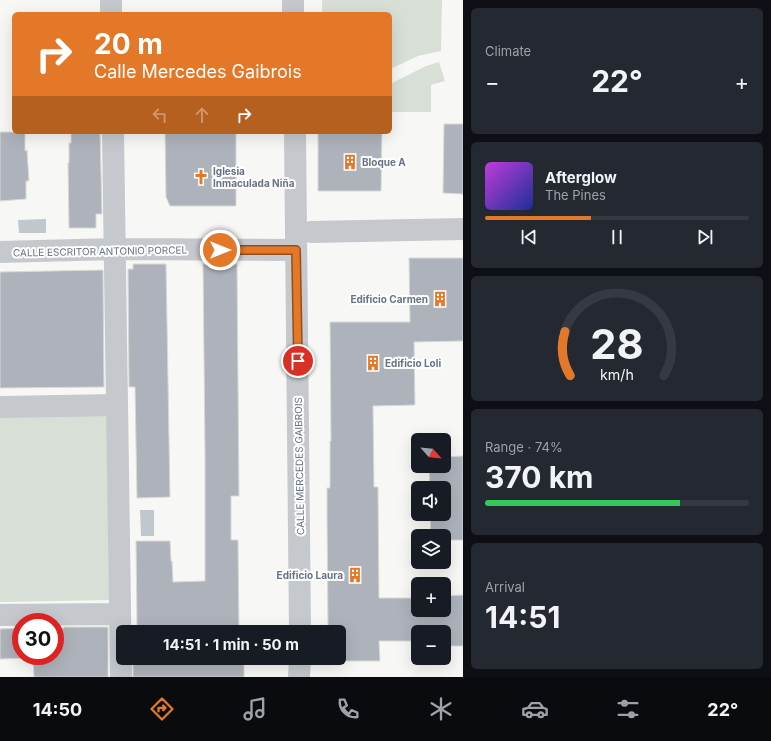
<!DOCTYPE html>
<meta charset="utf-8">
<style>
:root{--surface:#171b24;--page:#242831;--text:#f1f3f6;--muted:#9ea1a6;--line:#363941;--accent:#e47829}
body{margin:0;font-family:Inter,sans-serif;background:var(--page);color:var(--text);height:100vh;display:flex;flex-direction:column;font-size:15px;white-space:nowrap}
*{box-sizing:border-box;margin:0}
p{font-size:13px;color:var(--muted)}
.icon{flex:none;width:22px;height:22px;fill:none;stroke:currentColor;stroke-width:2;stroke-linecap:round;stroke-linejoin:round}
.map{position:relative;flex:1;overflow:hidden}
.side{display:flex;flex-direction:column;gap:8px;padding:8px;background:#0d0f14;width:308px}
.side>*{flex:none}
.top-card{position:absolute;left:12px;top:12px;width:380px;height:122px;border-radius:6px;box-shadow:0 4px 16px #0002;background:#e47829;color:#fff;overflow:hidden}
.needle{width:26px;rotate:117deg}
.fabs{position:absolute;left:411px;top:433px;display:grid;gap:8px}
.fabs a{display:grid;place-items:center;width:40px;height:40px;border-radius:6px;background:var(--surface);box-shadow:0 4px 16px #0002;font-size:20px}
.speed{position:absolute;left:12px;top:613px;display:flex;gap:8px;font-size:20px;font-weight:700;text-align:center}
.speed>*{display:grid;place-content:center;width:52px;height:52px;border-radius:50%;background:var(--surface);box-shadow:0 4px 16px #0002;line-height:1}
.speed .limit{border:6px solid #d22;background:#fff;color:#111}
.pin{position:absolute;display:grid;place-items:center;width:34px;height:34px;color:#fff;margin:-17px;border:2px solid #fff;border-radius:50%;box-shadow:0 1px 4px #0007}
.me{position:absolute;width:44px;margin:-22px;rotate:90deg;stroke-linejoin:round;filter:drop-shadow(0 0 3px #0008)}
.turn{display:flex;align-items:center;gap:14px;height:84px;padding:0 16px;font-size:18px}
.turn .icon{width:52px;height:52px;stroke-width:2.5}
.turn b{display:block;font-size:28px;line-height:34px}
.lanes{display:flex;align-items:center;height:38px;padding:0 16px;background:#0003;justify-content:center;gap:20px;direction:ltr}
.lanes .off{opacity:.35}
.big{font-size:30px;font-weight:700;line-height:1.1}
.side .card{flex:1;display:flex;flex-direction:column;justify-content:center;gap:6px;min-width:0;padding:0 14px;border-radius:6px;background:var(--page)}
.side .dial{align-items:center;gap:0}
.dial svg{height:104px;overflow:visible;fill:none;stroke:var(--line);stroke-width:7;stroke-linecap:round;text-anchor:middle}
.dial text{fill:var(--text);stroke:none}
.song{display:flex;align-items:center;gap:12px}
.cover{width:48px;height:48px;border-radius:6px;background:linear-gradient(135deg,hsl(290 70% 55%),hsl(230 70% 35%))}
.played{height:4px;border-radius:2px;background:linear-gradient(90deg,var(--accent) 40%,var(--line) 40%)}
.keys{display:flex;justify-content:space-around;direction:ltr}
.heat{display:flex;justify-content:space-between;align-items:center;font-size:22px;direction:ltr}
.charge{height:6px;border-radius:3px;background:linear-gradient(90deg,#34c759 74%,var(--line) 0)}
.trip{position:absolute;left:116px;top:625px;width:230px;height:40px;border-radius:6px;background:var(--surface);box-shadow:0 4px 16px #0002;font-weight:700;line-height:40px;text-align:center}
.tab-bar{display:flex;height:64px;justify-content:space-around;align-items:center;background:#090b0e;color:var(--muted)}
.tab-bar .icon{width:28px;height:28px}
.tab-bar .selected{color:var(--accent)}
.tab-bar b{font-size:18px;color:var(--text)}
main{display:flex;flex:1;min-height:0}
.map>svg:first-child{display:block}
.green{fill:#d8dfd6}
.water{fill:#c0c8ce}
.building{fill:#aeb3bb;stroke:#d9d9d7}
.lines{fill:none;stroke-linecap:round;stroke-linejoin:round}
.minor{stroke:#c5c8cc;stroke-width:22}
.route-casing{stroke:#944e1b;stroke-width:10}
.route{stroke:#e47829;stroke-width:7}
.labels{text-anchor:middle;stroke-width:4;stroke-linejoin:round;paint-order:stroke}
.poi-label{font-size:10px;font-weight:bold;fill:#677286;stroke:#fff;text-anchor:start}
.street-label{font-size:10px;fill:#677286;stroke:#fff}
</style>
<main>
<div class="map">
<svg width="463" height="677" viewBox="0 0 463 677">
<rect width="100%" height="100%" fill="#f7f8f5"/>
<path class="green" d="M 322,0 L 442,0 L 441,51 L 418,56 L 390,69 L 390,14 L 322,14 Z
M 439,62 L 445,81 L 431,85 L 431,112 L 390,112 L 390,84 L 426,66 Z
M 107,415 L 109,600 L 0,602 L 0,417 Z"/>
<path class="water" d="M 46,219 L 46,233 L 19,233 L 18,220 Z
M 140,510 L 154,510 L 154,536 L 141,536 Z"/>
<path class="building" d="M 444,124 L 463,124 L 463,194 L 443,193 Z
M 0,132 L 25,132 L 25,151 L 27,150 L 29,181 L 26,181 L 26,199 L 0,201 Z
M 71,132 L 100,132 L 102,214 L 96,214 L 96,228 L 69,228 L 68,163 L 69,163 L 69,143 L 71,143 Z
M 165,132 L 236,132 L 236,206 L 170,206 L 166,197 Z
M 318,132 L 382,132 L 381,191 L 318,191 Z
M 409,258 L 463,258 L 463,341 L 414,342 L 415,405 L 373,406 L 374,487 L 378,487 L 379,598 L 418,598 L 418,610 L 444,610 L 444,596 L 463,595 L 463,646 L 444,646 L 444,632 L 418,632 L 418,641 L 379,641 L 380,661 L 329,661 L 329,658 L 339,658 L 339,632 L 329,632 L 328,626 L 327,517 L 327,488 L 330,488 L 330,441 L 331,441 L 330,322 L 410,322 Z
M 133,264 L 166,264 L 170,497 L 137,498 L 135,387 L 129,387 L 128,269 L 133,269 Z
M 203,264 L 237,264 L 239,496 L 231,496 L 231,540 L 238,540 L 239,632 L 133,632 L 133,626 L 137,626 L 136,541 L 170,541 L 171,561 L 172,561 L 173,582 L 205,581 L 205,454 Z
M 103,270 L 104,387 L 0,388 L 0,272 Z
M 463,456 L 463,540 L 444,540 L 444,536 L 431,536 L 430,514 L 444,514 L 444,488 L 430,488 L 429,466 L 444,466 L 444,457 Z
M 64,627 L 108,627 L 108,677 L 34,677 L 33,658 L 0,659 L 0,629 L 21,628 L 21,656 L 55,656 L 55,628 L 64,628 Z
M 133,658 L 244,658 L 244,677 L 133,677 Z"/>
<g class="lines">
<path class="minor" d="M 111,0 L 111,14
M 293,0 L 293,14
M 113,132 L 121,677
M 295,132 L 300,632
M 311,232 L 463,229
M 0,252 L 115,249 L 295,250
M 0,407 L 117,405
M 0,615 L 120,614
M 299,677 L 300,658"/>
</g>
<g class="lines">
<defs>
<path id="route" d="M 220,250 L 296,250 L 298,361"/>
</defs>
<use href="#route" class="route-casing"/>
<use href="#route" class="route"/>
</g>
<defs>
<symbol id="building-bare" viewBox="-9 -9 18 18"><path d="M-4-6H4V6H1V3H-1V6H-4ZM-2.5-4.3h1.7v1.8h-1.7ZM.8-4.3h1.7v1.8H.8ZM-2.5-1h1.7V.8h-1.7ZM.8-1h1.7V.8H.8Z" fill="#e47829" stroke="#fff" stroke-width="2.5" paint-order="stroke"/></symbol>
<symbol id="church-bare" viewBox="-9 -9 18 18"><path d="M-1.2-6h2.4v3.5h3.3v2.4h-3.3V6h-2.4V-.1h-3.3v-2.4h3.3Z" fill="#e47829" stroke="#fff" stroke-width="2.5" paint-order="stroke"/></symbol>
</defs>
<g fill-rule="evenodd">
<use href="#building-bare" x="339" y="151" width="22" height="22"/>
<use href="#church-bare" x="190" y="166" width="22" height="22"/>
<use href="#building-bare" x="429" y="288" width="22" height="22"/>
<use href="#building-bare" x="362" y="352" width="22" height="22"/>
<use href="#building-bare" x="344" y="564" width="22" height="22"/>
</g>
<g class="labels">
<g class="poi-label">
<text x="362" y="166">Bloque A</text>
<text x="213" y="175">Iglesia<tspan x="213" dy="12">Inmaculada Niña</tspan></text>
<text x="428" y="303" text-anchor="end">Edificio Carmen</text>
<text x="385" y="367">Edificio Loli</text>
<text x="343" y="579" text-anchor="end">Edificio Laura</text>
</g>
<g class="street-label">
<text transform="translate(100 251) rotate(-1)" y="4">CALLE ESCRITOR ANTONIO PORCEL</text>
<text transform="translate(299 466) rotate(-91)" y="4">CALLE MERCEDES GAIBROIS</text>
</g>
</g>
</svg>
<div class="fabs">
<a><svg class="needle" viewBox="-14 -14 28 28"><path d="M0-13l5 13h-10z" fill="#e53935"/><path d="M0 13l5-13h-10z" fill="#9ea1a6"/></svg></a>
<a><svg class="icon" aria-label="sound" viewBox="0 0 24 24"><path d="M4 9h4l5-4v14l-5-4H4zM17 9q2 3 0 6"/></svg></a>
<a><svg class="icon" aria-label="layers" viewBox="0 0 24 24"><path d="M12 4l9 5-9 5-9-5zM3 14l9 5 9-5"/></svg></a>
<a>+</a>
<a>−</a>
</div>
<div class="speed"><div class="limit">30</div></div>
<div class="pin" style="left:298px;top:361px;background:#d93025"><svg class="icon" aria-label="arrive" viewBox="0 0 24 24"><path d="M6 21V4h12l-3 4 3 4H6"/></svg></div>
<svg class="me" style="left:220px;top:250px" viewBox="-20 -20 40 40"><circle r="17" fill="#e47829" stroke="#fff" stroke-width="3"/><path d="M0-11L8 9 0 5-8 9z" fill="#fff"/></svg>
<div class="trip">14:51 · 1 min · 50 m</div>
<div class="top-card">
<div class="turn"><svg class="icon" aria-label="right" viewBox="0 0 24 24"><path d="M7 20v-9h11M14 6l5 5-5 5"/></svg><div><b>20 m</b>Calle Mercedes Gaibrois</div></div>
<div class="lanes"><svg class="icon off" aria-label="left" viewBox="0 0 24 24"><path d="M17 20v-9H6M10 6l-5 5 5 5"/></svg><svg class="icon off" aria-label="ahead" viewBox="0 0 24 24"><path d="M12 20V5M6 11l6-6 6 6"/></svg><svg class="icon" aria-label="right" viewBox="0 0 24 24"><path d="M7 20v-9h11M14 6l5 5-5 5"/></svg></div>
</div>
</div>
<section class="side">
<div class="card"><p>Climate</p>
<div class="heat"><a>−</a><b class="big">22°</b><a>+</a></div>
</div>
<div class="card">
<div class="song"><i class="cover"></i><div><b>Afterglow</b><p>The Pines</p></div></div>
<div class="played"></div>
<div class="keys"><svg class="icon" aria-label="previous" viewBox="0 0 24 24"><path d="M18 5L8 12l10 7zM5 5v14"/></svg><svg class="icon" aria-label="pause" viewBox="0 0 24 24"><path d="M8 5v14M16 5v14"/></svg><svg class="icon" aria-label="next" viewBox="0 0 24 24"><path d="M6 5l10 7-10 7zM19 5v14"/></svg></div>
</div>
<div class="card dial"><svg viewBox="0 0 100 80">
<path d="M14 69A42 42 0 1 1 86 69"/>
<path d="M14 69A42 42 0 0 1 10 35" stroke="#e47829"/>
<text x="50" y="56" font-size="32" font-weight="700">28</text>
<text x="50" y="72" font-size="11">km/h</text>
</svg></div>
<div class="card"><p>Range · 74%</p><b class="big">370 km</b><div class="charge"></div></div>
<div class="card"><p>Arrival</p><b class="big">14:51</b></div>
</section>
</main>
<nav class="tab-bar">
<b>14:50</b>
<svg class="icon selected" aria-label="directions" viewBox="0 0 24 24"><path d="M12 3l9 9-9 9-9-9zM9 14v-3h6M13 9l2 2-2 2"/></svg>
<svg class="icon" aria-label="music" viewBox="0 0 24 24"><path d="M9 18V5l10-2v13"/><circle cx="6" cy="18" r="3"/><circle cx="16" cy="16" r="3"/></svg>
<svg class="icon" aria-label="phone" viewBox="0 0 24 24"><path d="M5 4h4l2 5-3 2q2 4 5 5l2-3 5 2v4C11 20 4 13 5 4z"/></svg>
<svg class="icon" aria-label="climate" viewBox="0 0 24 24"><path d="M12 3v18M4 7l16 10M4 17L20 7"/></svg>
<svg class="icon" aria-label="car" viewBox="0 0 24 24"><path d="M5 17H2v-5l4-1 3-4h7l3 4 3 1v5h-3M9 17h6M6 11h13"/><circle cx="7" cy="17" r="2"/><circle cx="17" cy="17" r="2"/></svg>
<svg class="icon" aria-label="filters" viewBox="0 0 24 24"><path d="M4 7h16M4 17h16"/><circle cx="9" cy="7" r="2"/><circle cx="15" cy="17" r="2"/></svg>
<b>22°</b>
</nav>
